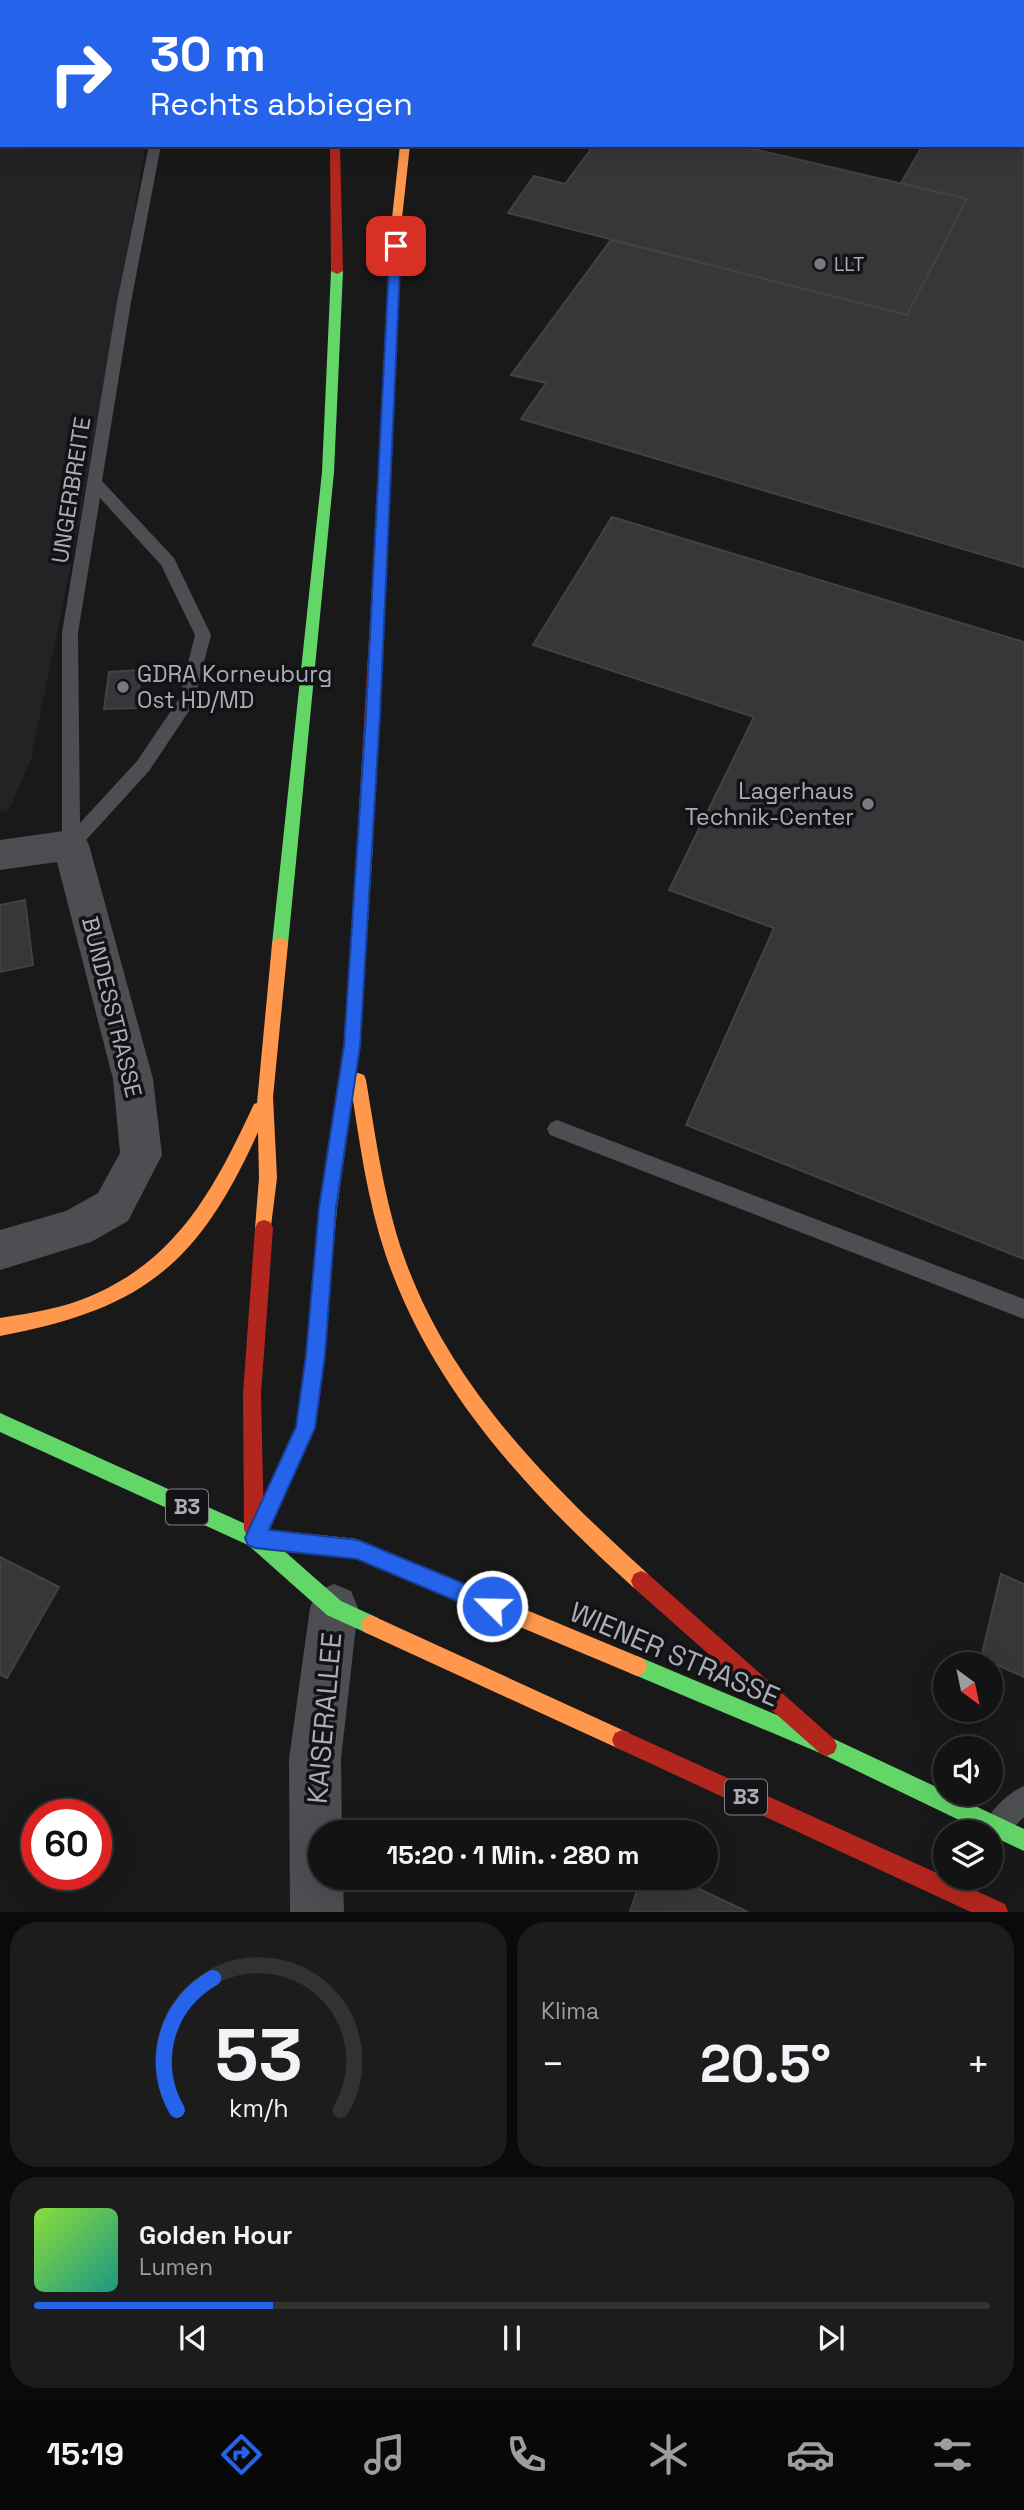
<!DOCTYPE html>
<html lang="de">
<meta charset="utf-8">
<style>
:root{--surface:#131313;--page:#1c1c1c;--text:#f1f3f6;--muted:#9d9ea0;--line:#323233;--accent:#2563eb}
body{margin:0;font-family:"Space Grotesk",sans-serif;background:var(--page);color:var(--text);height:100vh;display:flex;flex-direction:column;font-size:26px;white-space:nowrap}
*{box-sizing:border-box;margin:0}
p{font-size:23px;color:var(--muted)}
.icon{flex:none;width:38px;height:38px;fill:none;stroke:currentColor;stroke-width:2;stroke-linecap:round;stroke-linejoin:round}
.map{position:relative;height:1912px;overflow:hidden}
.side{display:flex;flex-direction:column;gap:10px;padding:10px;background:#0a0a0a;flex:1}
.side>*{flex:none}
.top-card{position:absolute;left:0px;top:0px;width:1026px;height:147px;box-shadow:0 7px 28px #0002,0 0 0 2px var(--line);background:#2563eb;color:#fff;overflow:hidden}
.needle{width:46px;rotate:147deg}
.buttons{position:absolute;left:933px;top:1652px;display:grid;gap:14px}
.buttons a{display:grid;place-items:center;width:70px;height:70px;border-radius:50%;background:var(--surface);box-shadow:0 7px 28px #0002,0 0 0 2px var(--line);font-size:35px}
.speed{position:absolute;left:21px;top:1799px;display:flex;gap:14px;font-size:35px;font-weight:700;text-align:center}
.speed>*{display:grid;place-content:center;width:91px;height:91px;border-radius:50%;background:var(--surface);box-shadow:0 7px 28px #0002,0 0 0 2px var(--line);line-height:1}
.speed .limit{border:10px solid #d22;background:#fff;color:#111}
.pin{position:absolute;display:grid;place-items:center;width:60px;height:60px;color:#fff;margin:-30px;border-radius:14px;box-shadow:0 4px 10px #0006}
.me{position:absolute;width:77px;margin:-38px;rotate:293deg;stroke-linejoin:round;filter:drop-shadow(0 0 5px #0008)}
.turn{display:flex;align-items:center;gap:24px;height:147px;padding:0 35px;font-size:32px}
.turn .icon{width:91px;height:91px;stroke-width:2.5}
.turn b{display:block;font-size:49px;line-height:60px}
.big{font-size:52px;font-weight:600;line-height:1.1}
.side .tile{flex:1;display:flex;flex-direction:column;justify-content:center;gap:10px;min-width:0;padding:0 24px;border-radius:28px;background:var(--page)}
.side .dial{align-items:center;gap:0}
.dial svg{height:182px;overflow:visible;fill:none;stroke:var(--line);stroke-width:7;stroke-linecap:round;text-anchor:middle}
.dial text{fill:var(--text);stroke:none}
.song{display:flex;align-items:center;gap:21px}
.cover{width:84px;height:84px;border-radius:10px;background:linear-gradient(135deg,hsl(90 70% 55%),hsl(170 70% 35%))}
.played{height:7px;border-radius:4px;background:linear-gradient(90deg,var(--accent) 25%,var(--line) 25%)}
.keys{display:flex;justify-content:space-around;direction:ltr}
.heat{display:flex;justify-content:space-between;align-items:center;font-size:38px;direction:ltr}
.side .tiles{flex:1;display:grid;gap:10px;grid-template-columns:1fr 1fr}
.tile:last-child{grid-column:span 2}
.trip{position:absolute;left:308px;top:1820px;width:410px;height:70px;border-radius:35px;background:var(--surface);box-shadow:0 7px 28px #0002,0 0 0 2px var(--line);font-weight:600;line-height:70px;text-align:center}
.tab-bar{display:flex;height:112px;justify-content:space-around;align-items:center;background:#080808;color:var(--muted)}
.tab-bar .icon{width:49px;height:49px}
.tab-bar .current{color:var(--accent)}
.tab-bar b{font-size:32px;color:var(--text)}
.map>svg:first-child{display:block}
.built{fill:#232326}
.building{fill:#373739;stroke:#424245;stroke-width:2}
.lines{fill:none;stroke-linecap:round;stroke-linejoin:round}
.lane{fill:#4d4e52;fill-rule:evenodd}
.street{fill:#4d4e52;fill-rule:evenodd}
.fast{fill:#63d668;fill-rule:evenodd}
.slow{fill:#ff974d;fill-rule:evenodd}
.jam{fill:#b3261e;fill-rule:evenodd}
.route{fill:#2563eb;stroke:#184099;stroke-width:2}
.poi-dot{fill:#787a82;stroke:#131315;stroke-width:2.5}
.labels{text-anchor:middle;stroke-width:7;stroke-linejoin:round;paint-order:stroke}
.far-poi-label{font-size:19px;fill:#abaeba;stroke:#131315;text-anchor:start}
.shield{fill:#131315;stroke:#7d8088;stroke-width:2}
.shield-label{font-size:21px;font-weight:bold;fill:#abaeba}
.street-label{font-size:23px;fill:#abaeba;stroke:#131315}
.poi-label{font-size:23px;fill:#abaeba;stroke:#131315;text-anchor:start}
.near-street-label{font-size:28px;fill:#abaeba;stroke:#131315}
</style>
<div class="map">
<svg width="1024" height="1912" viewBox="0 0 1024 1912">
<rect width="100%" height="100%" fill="#191919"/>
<path class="built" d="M 0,0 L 146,0 L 2,2 L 2,145 L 146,145 L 78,530 L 31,759 L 8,812 L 0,811 Z"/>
<path class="building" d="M 868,0 L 960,0 L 867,2 Z
M 594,145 L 736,145 L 967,199 L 907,315 L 508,213 L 534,176 L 565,184 Z
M 923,145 L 1024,147 L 1024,567 L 521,419 L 546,383 L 511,375 L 611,240 L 907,315 L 967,199 L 901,183 Z
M 612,517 L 1024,642 L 1024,1259 L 686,1125 L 774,928 L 669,890 L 754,717 L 533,645 Z
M 141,670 L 137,708 L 104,709 L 109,672 Z
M 25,900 L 33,965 L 0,972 L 0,905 Z
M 0,1557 L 59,1587 L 7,1678 L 0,1675 Z
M 1001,1574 L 1024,1584 L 1024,1677 L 981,1658 Z
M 641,1878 L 676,1878 L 748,1912 L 630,1912 Z"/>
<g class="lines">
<path class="lane" d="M 159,0 L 171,0 L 171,2 L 159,2 Z
M 149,145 L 161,145 L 131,302 L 102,481 L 174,558 L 211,635 L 193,705 L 149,771 L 77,850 L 71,852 L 65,850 L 62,845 L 62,633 L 117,302 ZM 100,498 L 161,565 L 195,635 L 179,699 L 137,761 L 80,823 L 78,633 Z
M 557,1120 L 1024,1299 L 1024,1319 L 550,1135 L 547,1129 L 550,1123 Z
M 1024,1786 L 1024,1817 L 1006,1835 L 997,1839 L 990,1836 L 990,1832 L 986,1832 L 984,1826 C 990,1810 1008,1793 1024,1786 Z"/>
<path class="street" d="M 71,830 L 84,835 L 89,845 L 153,1079 L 162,1155 L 128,1221 L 91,1242 L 0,1270 L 0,1230 L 66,1211 L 98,1193 L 120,1153 L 113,1079 L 57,862 L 0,870 L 0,840 Z
M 334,1584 L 351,1591 L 358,1608 L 341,1759 L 342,1832 L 320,1832 L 320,1878 L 343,1878 L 344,1912 L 290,1912 L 289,1759 L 310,1608 L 317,1591 Z"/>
<path class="fast" d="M 359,0 L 369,0 L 369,2 L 359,2 Z
M 337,268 L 343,271 L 334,472 L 288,944 L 286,949 L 274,949 L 272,944 L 322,472 L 331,271 Z
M 365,837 L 373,843 L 360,1046 L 337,1208 L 324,1355 L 314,1428 L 266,1535 L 341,1601 L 378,1618 L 381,1625 L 378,1632 L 371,1635 L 327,1615 L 248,1545 L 0,1432 L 0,1413 L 250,1526 L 296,1427 L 306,1355 L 319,1208 L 344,1046 L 357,843 Z
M 637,1656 L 834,1739 L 945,1791 L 945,1794 L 950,1794 L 1024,1829 L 1024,1851 L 990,1835 L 990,1832 L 984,1832 L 820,1753 L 630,1673 L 627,1666 L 630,1659 Z"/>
<path class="slow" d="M 409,0 L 419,0 L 419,2 L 409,2 Z
M 400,145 L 410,145 L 402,218 L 389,500 L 383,504 L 377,500 L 392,218 Z
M 280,938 L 286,939 L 288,944 L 273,1097 L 277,1178 L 270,1234 L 264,1236 L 258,1234 L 255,1228 L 259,1178 L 258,1132 C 198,1265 143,1309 0,1336 L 0,1318 C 31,1313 64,1308 93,1295 C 180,1257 216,1185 254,1104 L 257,1103 L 272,944 L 274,939 Z
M 358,1073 L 364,1075 L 366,1080 C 376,1139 384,1200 404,1257 C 450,1386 549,1484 648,1574 L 651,1581 L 648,1588 L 641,1591 L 634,1588 C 530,1494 433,1392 386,1256 C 367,1200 359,1139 350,1080 L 352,1075 Z
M 255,1528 L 357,1539 L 644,1659 L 647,1666 L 644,1673 L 637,1676 L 357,1559 L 255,1548 L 248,1545 L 245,1538 L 248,1531 Z
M 371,1615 L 629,1733 L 632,1740 L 629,1747 L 622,1750 L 615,1747 L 364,1632 L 361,1625 L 364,1618 Z"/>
<path class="jam" d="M 312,0 L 322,0 L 322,2 L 312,2 Z
M 330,145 L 340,145 L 343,271 L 337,274 L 331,271 Z
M 383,496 L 389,500 L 373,843 L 365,849 L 357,843 L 377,500 Z
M 264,1220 L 270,1222 L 273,1228 L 261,1394 L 264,1529 L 261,1536 L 254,1539 L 247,1536 L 244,1529 L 243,1394 L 255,1228 L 258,1222 Z
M 641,1571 L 648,1574 L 834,1739 L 837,1746 L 834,1753 L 827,1756 L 820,1753 L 634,1588 L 631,1581 L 634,1574 Z
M 622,1730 L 1005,1904 L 1008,1912 L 971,1912 L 615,1747 L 612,1740 L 615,1733 Z"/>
</g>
<path class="route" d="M 396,242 L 401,246 L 380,714 L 360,1046 L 336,1208 L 325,1355 L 315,1428 L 269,1530 L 358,1540 L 499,1598 L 502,1606 L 499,1613 L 492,1616 L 357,1559 L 255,1548 L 248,1545 L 245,1538 L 296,1427 L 306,1355 L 319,1208 L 344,1046 L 366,714 L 390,246 Z"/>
<g class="poi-dot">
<circle cx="820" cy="264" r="7"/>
<circle cx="123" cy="687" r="7"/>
<circle cx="868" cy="804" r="7"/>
</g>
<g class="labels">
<g class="far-poi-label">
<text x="834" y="271">LLT</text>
</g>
<g class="shield">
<rect x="166" y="1489.5" width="42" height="35" rx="5"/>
<rect x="725" y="1779.5" width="42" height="35" rx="5"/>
</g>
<g class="shield-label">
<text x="187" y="1514">B3</text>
<text x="746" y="1804">B3</text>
</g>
<g class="street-label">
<text transform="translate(71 490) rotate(-81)" y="8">UNGERBREITE</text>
<text transform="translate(112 1007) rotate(76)" y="8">BUNDESSTRASSE</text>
</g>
<g class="poi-label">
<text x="137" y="682">GDRA Korneuburg<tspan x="137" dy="26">Ost HD/MD</tspan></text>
<text x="854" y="799" text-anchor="end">Lagerhaus<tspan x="854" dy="26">Technik-Center</tspan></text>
</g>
<g class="near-street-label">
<text transform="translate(675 1654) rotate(23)" y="10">WIENER STRASSE</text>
<text transform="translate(324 1718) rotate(-85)" y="10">KAISERALLEE</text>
</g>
</g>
</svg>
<div class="buttons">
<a><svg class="needle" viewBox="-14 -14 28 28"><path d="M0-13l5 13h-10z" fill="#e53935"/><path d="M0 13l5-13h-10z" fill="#9d9ea0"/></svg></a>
<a><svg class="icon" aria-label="sound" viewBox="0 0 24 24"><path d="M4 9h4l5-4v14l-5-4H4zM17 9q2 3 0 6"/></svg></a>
<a><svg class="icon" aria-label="layers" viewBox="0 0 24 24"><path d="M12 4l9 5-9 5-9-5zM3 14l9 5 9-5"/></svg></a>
</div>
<div class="speed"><div class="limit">60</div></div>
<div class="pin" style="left:396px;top:246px;background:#d93025"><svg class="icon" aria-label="arrive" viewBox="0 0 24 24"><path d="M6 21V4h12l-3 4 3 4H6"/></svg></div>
<svg class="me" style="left:492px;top:1606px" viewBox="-20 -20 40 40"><circle r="17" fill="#2563eb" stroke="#fff" stroke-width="3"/><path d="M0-11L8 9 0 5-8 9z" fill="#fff"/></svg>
<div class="trip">15:20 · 1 Min. · 280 m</div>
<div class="top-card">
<div class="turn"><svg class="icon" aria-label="right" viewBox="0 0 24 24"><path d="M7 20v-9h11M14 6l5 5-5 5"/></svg><div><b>30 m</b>Rechts abbiegen</div></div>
</div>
</div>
<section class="side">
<div class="tiles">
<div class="tile dial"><svg viewBox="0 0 100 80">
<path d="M14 69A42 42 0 1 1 86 69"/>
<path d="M14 69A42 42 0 0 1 30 11" stroke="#2563eb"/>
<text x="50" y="56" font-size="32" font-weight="700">53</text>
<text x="50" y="72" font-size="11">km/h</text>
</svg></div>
<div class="tile"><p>Klima</p>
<div class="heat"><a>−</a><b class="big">20.5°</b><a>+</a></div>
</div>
<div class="tile">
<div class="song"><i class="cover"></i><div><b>Golden Hour</b><p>Lumen</p></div></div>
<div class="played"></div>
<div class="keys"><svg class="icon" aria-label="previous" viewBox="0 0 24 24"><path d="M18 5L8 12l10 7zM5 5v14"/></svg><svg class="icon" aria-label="pause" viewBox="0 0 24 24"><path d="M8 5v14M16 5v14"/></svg><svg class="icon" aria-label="next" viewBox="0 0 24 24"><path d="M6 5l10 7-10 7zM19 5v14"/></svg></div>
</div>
</div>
</section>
<nav class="tab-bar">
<b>15:19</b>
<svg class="icon current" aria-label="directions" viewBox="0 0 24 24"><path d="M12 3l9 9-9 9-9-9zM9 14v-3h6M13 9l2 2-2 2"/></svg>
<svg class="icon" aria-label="music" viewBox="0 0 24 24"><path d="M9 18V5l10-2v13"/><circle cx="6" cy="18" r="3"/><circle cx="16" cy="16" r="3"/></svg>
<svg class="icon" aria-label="phone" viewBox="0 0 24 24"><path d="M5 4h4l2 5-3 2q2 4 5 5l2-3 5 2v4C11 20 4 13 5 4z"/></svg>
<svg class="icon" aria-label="climate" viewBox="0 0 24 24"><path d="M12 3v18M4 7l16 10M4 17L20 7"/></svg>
<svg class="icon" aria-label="car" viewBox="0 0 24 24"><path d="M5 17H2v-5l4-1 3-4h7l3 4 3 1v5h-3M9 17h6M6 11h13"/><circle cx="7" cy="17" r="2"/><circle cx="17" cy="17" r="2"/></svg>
<svg class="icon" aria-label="filters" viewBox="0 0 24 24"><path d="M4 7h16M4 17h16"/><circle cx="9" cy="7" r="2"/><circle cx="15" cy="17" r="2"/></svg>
</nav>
